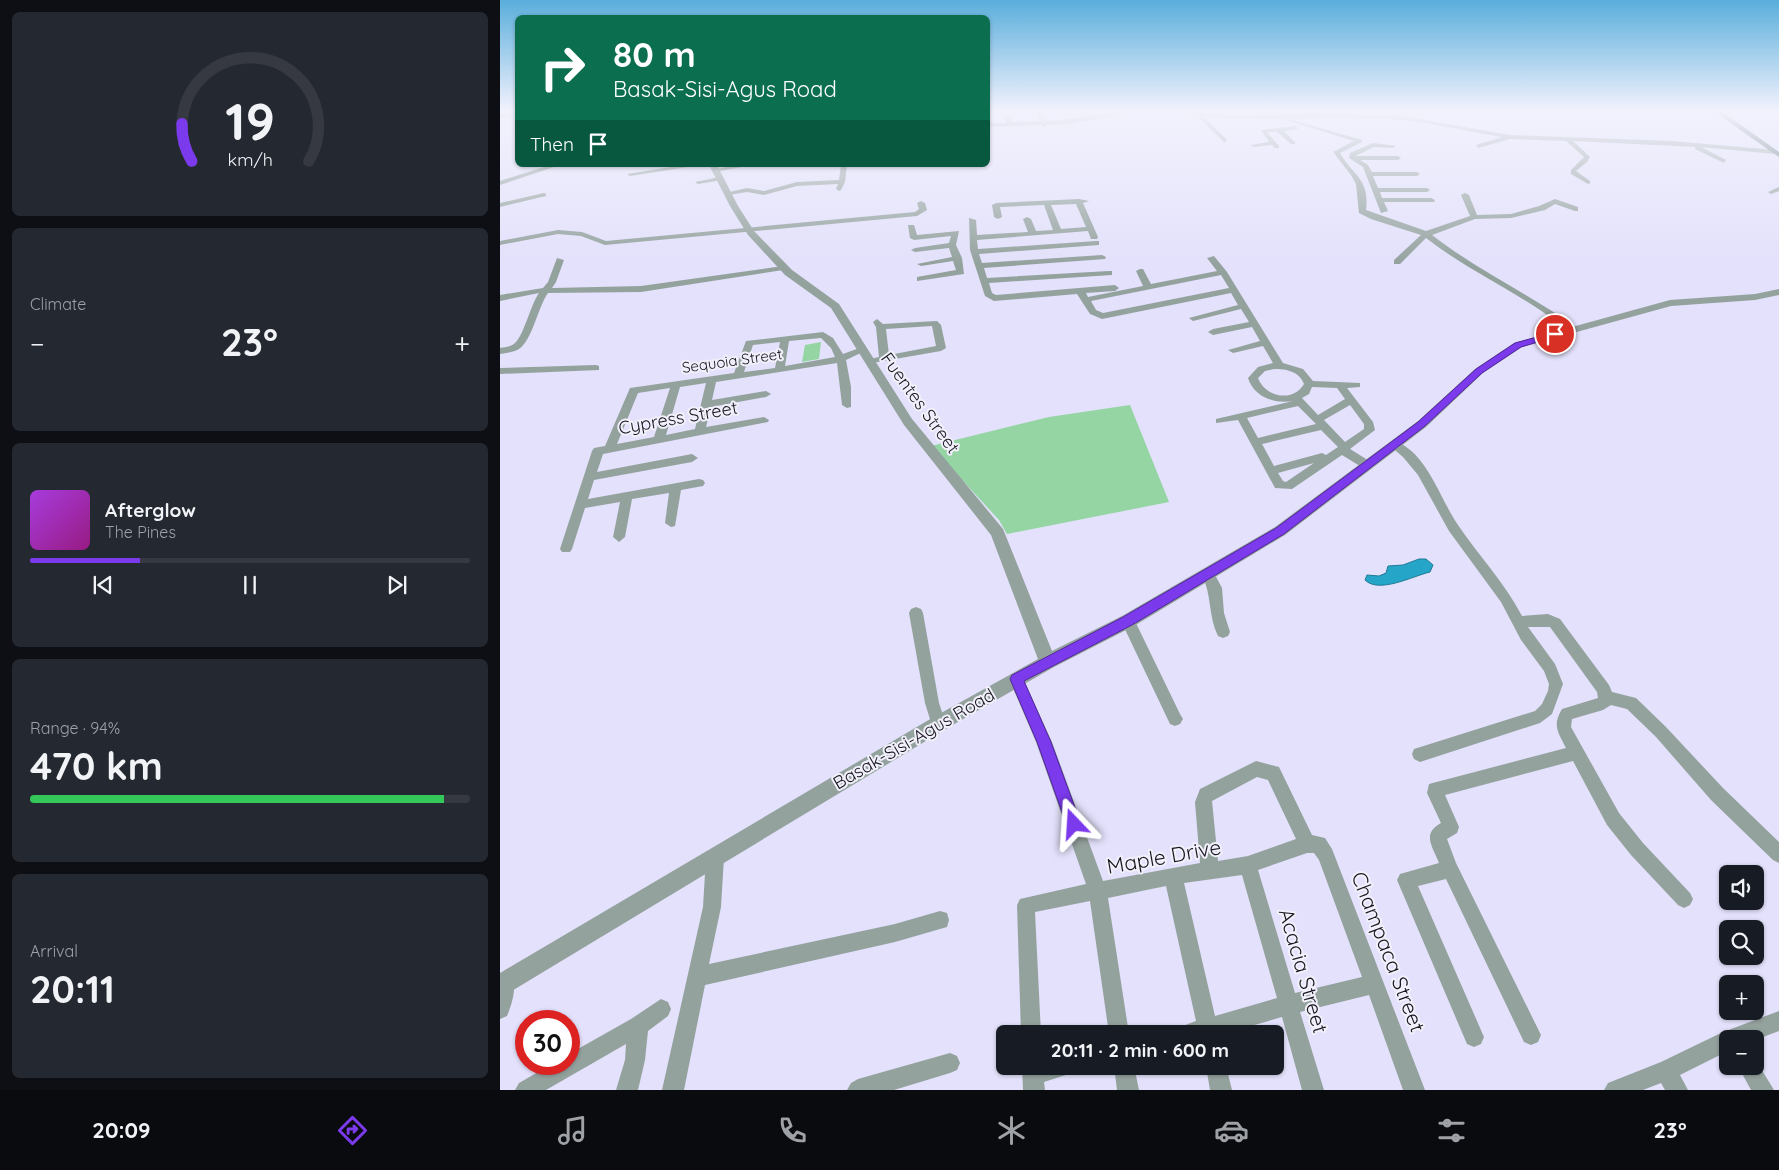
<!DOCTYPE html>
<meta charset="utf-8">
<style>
:root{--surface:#171b24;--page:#242831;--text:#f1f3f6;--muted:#9ea1a6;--line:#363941;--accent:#7c3aed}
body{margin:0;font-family:Quicksand,sans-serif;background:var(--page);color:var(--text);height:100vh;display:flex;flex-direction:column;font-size:19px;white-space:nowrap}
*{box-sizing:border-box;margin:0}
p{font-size:16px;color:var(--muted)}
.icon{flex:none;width:28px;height:28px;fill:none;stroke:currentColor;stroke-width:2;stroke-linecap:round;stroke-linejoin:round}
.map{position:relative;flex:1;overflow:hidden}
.sheet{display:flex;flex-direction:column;gap:12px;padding:12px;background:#0d0f14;width:500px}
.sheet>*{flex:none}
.banner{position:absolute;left:15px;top:15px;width:475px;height:152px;border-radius:8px;box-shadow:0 1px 4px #0004;background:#0b6e4f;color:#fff;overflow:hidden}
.buttons{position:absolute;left:1219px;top:865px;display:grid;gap:10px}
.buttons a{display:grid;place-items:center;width:45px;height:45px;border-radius:8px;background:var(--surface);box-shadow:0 1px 4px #0004;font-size:25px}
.speed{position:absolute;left:15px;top:1010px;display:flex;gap:10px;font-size:25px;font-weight:700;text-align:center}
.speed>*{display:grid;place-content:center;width:65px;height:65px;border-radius:50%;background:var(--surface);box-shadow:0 1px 4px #0004;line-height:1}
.speed .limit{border:8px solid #d22;background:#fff;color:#111}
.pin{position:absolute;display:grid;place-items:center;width:42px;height:42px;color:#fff;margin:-21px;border:2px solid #fff;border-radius:50%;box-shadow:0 1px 5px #0007}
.me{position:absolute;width:55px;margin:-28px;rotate:340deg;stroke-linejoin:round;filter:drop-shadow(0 0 4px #0008)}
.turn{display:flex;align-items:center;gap:18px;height:105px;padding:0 15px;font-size:22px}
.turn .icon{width:65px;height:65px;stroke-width:2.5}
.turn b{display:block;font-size:35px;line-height:42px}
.then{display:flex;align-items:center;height:48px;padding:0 15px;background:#0003;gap:10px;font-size:19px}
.big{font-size:38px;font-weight:700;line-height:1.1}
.sheet .widget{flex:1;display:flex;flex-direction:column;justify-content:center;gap:8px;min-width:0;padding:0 18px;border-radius:8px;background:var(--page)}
.sheet .dial{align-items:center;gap:0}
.dial svg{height:130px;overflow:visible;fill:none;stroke:var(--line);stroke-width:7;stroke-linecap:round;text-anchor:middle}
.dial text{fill:var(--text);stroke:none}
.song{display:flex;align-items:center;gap:15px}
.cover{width:60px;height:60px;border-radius:8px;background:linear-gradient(135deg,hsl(280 70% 55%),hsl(310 70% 35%))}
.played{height:5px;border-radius:2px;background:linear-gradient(90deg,var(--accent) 25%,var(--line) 25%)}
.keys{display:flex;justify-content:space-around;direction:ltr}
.heat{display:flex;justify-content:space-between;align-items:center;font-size:28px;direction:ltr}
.charge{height:8px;border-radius:4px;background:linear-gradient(90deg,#34c759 94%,var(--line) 0)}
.trip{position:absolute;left:496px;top:1025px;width:288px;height:50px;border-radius:8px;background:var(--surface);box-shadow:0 1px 4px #0004;font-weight:700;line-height:50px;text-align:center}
.dock{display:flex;height:80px;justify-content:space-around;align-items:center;background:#090b0e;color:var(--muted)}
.dock .icon{width:35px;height:35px}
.dock .active{color:var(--accent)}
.dock b{font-size:22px;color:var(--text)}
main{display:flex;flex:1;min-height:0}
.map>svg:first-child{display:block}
.green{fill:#95d4a3}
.water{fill:#25a6c9;stroke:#217b96}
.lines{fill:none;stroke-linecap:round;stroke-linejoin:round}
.minor{fill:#94a29e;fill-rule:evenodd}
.tertiary{fill:#94a29e;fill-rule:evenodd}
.primary{fill:#526a65;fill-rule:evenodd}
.route{fill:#7c3aed;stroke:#51269a}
.labels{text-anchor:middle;stroke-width:4;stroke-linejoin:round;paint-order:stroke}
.far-street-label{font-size:15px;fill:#181720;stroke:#f1f0fb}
.street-label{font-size:18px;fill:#181720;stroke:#f1f0fb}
.near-street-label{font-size:21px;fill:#181720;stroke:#f1f0fb}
</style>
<main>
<section class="sheet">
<div class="widget dial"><svg viewBox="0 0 100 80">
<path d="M14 69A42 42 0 1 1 86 69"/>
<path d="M14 69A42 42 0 0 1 8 46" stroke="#7c3aed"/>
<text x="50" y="56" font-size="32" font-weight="700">19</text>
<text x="50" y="72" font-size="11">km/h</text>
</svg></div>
<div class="widget"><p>Climate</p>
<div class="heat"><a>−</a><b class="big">23°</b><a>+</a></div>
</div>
<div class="widget">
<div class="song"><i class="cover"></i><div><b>Afterglow</b><p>The Pines</p></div></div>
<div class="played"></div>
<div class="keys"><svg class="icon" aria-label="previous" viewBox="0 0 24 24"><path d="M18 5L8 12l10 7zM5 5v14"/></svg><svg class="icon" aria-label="pause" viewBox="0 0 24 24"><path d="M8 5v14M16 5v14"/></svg><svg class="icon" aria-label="next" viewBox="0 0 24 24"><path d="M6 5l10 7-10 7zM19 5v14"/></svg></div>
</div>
<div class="widget"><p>Range · 94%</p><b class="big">470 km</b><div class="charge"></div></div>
<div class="widget"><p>Arrival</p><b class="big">20:11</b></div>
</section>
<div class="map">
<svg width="1279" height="1090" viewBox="0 0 1279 1090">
<rect width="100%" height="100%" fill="#e3e1fb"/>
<path class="green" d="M 321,342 L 319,359 L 302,362 L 305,345 Z
M 630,405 L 669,502 L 507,534 L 499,520 L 431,446 L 549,417 Z"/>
<path class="water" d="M 919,559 L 926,559 L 933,565 L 930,572 C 913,576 879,594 865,580 L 867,575 L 879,576 L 886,573 L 888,566 L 903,565 Z"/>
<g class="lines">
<path class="minor" d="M 500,111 L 506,111 L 512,122 L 540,121 L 536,111 L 542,111 L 546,121 C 576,120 606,111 637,111 L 570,124 L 547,125 L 544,127 L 541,125 L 488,127 L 488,123 L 507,123 Z
M 666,111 L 738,116 L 810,113 L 902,116 L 1010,135 L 1172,141 L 1275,150 L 1278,152 L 1275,154 L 1201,147 L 1226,160 L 1224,163 L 1195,149 L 1195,147 L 1073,141 L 1090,157 L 1087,162 L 1076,171 L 1090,181 L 1090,183 L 1088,184 L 1071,174 L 1071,170 L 1084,157 L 1066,141 L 1010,139 L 978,148 L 976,145 L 1002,137 C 969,132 935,123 901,120 C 835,114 769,123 703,116 L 727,140 L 725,143 L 696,115 Z
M 18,112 L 18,116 L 0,118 L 0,114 Z
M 789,119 L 862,140 L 862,142 L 840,153 C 852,175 870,178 866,210 L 926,231 L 970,216 L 961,195 L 965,193 L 969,195 L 977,215 L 1011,214 L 1039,206 L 1055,199 L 1078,207 L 1078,211 L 1075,211 L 1055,204 L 1045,210 L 1011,218 L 975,219 L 932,235 C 977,270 1029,294 1076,327 L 1076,331 C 1065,333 1050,316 1040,310 C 1002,285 962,266 926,238 L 900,264 L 894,264 L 894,260 L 921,235 L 871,219 L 859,213 L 856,184 L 851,175 L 833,152 L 854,141 L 789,121 Z
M 796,126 L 798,129 L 784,131 L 795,142 L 795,144 L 791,144 L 777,132 L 767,132 L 779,146 L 779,148 L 775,148 L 772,145 L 754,147 L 751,145 L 769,142 L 761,130 Z
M 873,143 L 896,146 L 893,148 L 874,147 L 855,156 L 898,156 L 901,158 L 898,160 L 860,160 L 868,165 L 872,172 L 917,172 L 920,174 L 917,176 L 873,176 L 878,188 L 927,188 L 930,190 L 927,192 L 880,192 L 882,198 L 931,198 L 935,200 L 934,202 L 884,202 L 888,211 L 881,213 L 863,167 L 849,158 L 850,153 Z
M 50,165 L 60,165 L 0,185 L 0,181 Z
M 183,165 L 201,165 L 130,176 L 127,174 Z
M 236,165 L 252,165 L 215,172 L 212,170 Z
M 341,165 L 347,165 L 345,182 L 341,190 L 339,191 L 336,189 L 338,184 L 297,186 L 264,195 L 247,192 L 228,195 L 225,193 L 247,188 L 264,191 L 297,182 L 339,180 Z
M 220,177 L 222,178 L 222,180 L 198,184 L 195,182 Z
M 1279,187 L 1279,191 L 1271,194 L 1268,192 Z
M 44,193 L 46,194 L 46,196 L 0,207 L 0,203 Z
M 579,199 L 589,201 L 583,203 L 598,237 L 597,239 L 591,239 L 588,231 L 477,240 L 478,249 L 596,241 L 599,241 L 599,245 L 479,254 L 482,263 L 602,255 L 606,257 L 605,259 L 484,268 L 487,278 L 609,271 L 612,271 L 612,275 L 489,283 L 492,293 L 496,295 L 615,285 L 619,288 L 615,291 L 586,293 L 588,297 L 643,286 L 636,271 L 640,269 L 643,269 L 651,284 L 717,271 L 707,258 L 714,256 L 727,272 L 783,363 L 803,369 L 813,381 L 860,383 L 860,387 L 847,388 L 873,422 L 875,430 L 850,449 L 871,462 L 873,465 L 871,468 L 863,468 L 842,455 L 792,489 L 775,488 L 738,420 L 716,423 L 716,419 L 793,401 C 774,404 754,397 748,378 L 758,367 L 773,363 L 763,346 L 733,353 L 728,350 L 760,341 L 752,327 L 713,335 L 708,332 L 713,329 L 749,322 L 741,309 L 693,321 L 689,318 L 738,305 L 731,293 L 602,319 L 590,314 L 577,294 L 494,301 L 485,296 L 470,250 L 469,218 L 476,220 L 477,235 L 528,232 L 523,219 L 527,217 L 531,219 L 536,231 L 553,230 L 544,205 L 500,207 L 502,217 L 498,219 L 494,217 L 492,205 L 496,203 ZM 576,204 L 586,227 L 561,229 L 551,205 ZM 721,275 L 729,288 L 603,313 L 596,310 L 591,301 ZM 774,369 C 786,369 799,371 804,384 C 793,403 765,397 758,378 L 765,371 ZM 812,387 L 837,388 L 845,399 L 818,415 L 802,398 L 809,394 ZM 850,405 L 864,424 L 864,429 L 845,442 L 824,420 ZM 798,406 L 816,424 L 758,438 L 747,418 ZM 821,430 L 838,447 L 826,455 L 822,453 L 774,466 L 762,444 ZM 814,463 L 786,482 L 783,481 L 778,473 Z
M 421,201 L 425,203 L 427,210 L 417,216 L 105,245 L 81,236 L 58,234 L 0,245 L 0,241 L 58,230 L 82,232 L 106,241 L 415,212 L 419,209 L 417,203 Z
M 408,225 L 414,225 L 417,235 L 459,231 L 456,245 L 462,258 L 464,274 L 417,281 L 417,277 L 456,270 L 453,261 L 421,266 L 417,264 L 452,257 L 449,248 L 415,252 L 411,250 L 415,248 L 449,243 L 451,236 L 414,240 L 410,238 Z
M 57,258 L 64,260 L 56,282 L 52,288 L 141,286 L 283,266 L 287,268 L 283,270 L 141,292 L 48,293 C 38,307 32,341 19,349 C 14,352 6,353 0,354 L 0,348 C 5,347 11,347 15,343 C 24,335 30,306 39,293 L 0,301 L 0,295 L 43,288 L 48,282 Z
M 377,319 L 383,324 L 437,321 L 441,325 L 446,348 L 441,351 L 366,364 L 366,360 L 379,357 L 376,327 L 373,322 ZM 432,326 L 436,346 L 389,355 L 386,329 Z
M 323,332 L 333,338 L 343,354 L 362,347 L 367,350 L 346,360 L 351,387 L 351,407 L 347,408 L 342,405 L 337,363 L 216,382 L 212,400 L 266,391 L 271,394 L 266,397 L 211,407 L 206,427 L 264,417 L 269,420 L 268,422 L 103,454 L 97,472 L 192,454 L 198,458 L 192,462 L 94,480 L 88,499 L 199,479 L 203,480 L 205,483 L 203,486 L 181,490 L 175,526 L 171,527 L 165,523 L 169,493 L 132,499 L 125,537 L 119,542 L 113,537 L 120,502 L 85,508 L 72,549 L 70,552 L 62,552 L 60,549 L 92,451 L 94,448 L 105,446 L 130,388 L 234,373 L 246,341 ZM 321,338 L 331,348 L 335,357 L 285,366 L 289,341 ZM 280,342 L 275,368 L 244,372 L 253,345 ZM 206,383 L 195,429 L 166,435 L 180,387 ZM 170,388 L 154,437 L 117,444 L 138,393 Z
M 96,365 L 99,366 L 99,370 L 0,374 L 0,368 Z
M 894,441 C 926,450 941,501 958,525 C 979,556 1005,583 1022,616 L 1048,614 L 1060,619 L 1109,685 L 1112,692 L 1136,698 L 1166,727 L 1223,788 L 1279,842 L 1279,863 L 1273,860 L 1211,800 L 1156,737 L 1127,709 L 1111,705 L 1103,710 L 1072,719 L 1071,727 L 1119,813 L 1143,843 L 1190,893 L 1193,899 L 1190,905 L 1184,908 L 1178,905 L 1131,855 L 1107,825 L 1073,761 L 945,795 L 959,827 L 957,833 L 947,839 L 956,863 L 1041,1035 L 1038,1042 L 1031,1045 L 1024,1042 L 946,879 L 918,886 L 984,1037 L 981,1044 L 974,1047 L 967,1044 L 897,880 L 900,874 L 939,863 C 933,847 921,834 941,823 L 927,793 L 929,784 L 1066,748 C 1058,732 1052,726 1062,709 L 1098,698 L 1097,692 L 1050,627 L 1028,627 L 1055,664 L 1063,684 L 1052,714 L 1040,723 L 920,762 L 914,759 L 912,754 L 914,749 L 1035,711 L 1042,704 L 1048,691 L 1049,684 L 1044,671 L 1021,640 L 1001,602 L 949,531 L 918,475 L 903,457 L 889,445 Z
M 708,570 L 713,571 L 722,588 L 724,613 L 730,632 L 728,636 L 723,638 L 718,636 C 708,616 712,595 702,575 L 703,571 Z
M 416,607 L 421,609 L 423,613 L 439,703 L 446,724 L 443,729 L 438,731 L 433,729 L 425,703 L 409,613 L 411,609 Z
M 628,615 L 633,617 L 680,714 L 683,719 L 680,724 L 675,726 L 670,724 L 621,621 L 623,617 Z
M 516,673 L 521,674 L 552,742 L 603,881 L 700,863 L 695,802 L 700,789 L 756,761 L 779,767 L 812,835 L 825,838 L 832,849 L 925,1090 L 903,1090 L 869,995 L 800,1012 L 824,1090 L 802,1090 L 782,1017 L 723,1034 L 677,1034 L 680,1027 L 696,1021 L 666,886 L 608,898 L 629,1034 L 609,1034 L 590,901 L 535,912 L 541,1034 L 521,1034 L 517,905 L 520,899 L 586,884 L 536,742 L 509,679 L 511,674 ZM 757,777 L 768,780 L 796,839 L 748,856 L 718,861 L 712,801 ZM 807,853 L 814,853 L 819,860 L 862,977 L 795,993 L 758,870 ZM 742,875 L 777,998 L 715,1016 L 684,883 Z
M 215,848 L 221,851 L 224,857 L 221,907 L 209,964 L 395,924 L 440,911 L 447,913 L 449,920 L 447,927 L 440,929 L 395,942 L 205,985 L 184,1090 L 162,1090 L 203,907 L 206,857 L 209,851 Z
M 5,973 L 12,976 C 17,988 12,1004 7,1016 L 0,1019 L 0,975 Z
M 161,999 L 168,1002 L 171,1009 L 168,1016 L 148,1031 L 145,1060 L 138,1090 L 116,1090 L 125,1060 L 126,1044 L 46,1090 L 15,1090 L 19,1083 L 52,1064 L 69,1064 L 69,1054 L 131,1019 Z
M 1279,1011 L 1279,1031 L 1255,1040 L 1228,1039 L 1228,1051 L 1180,1075 L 1188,1090 L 1165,1090 L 1161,1083 L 1143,1090 L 1104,1090 L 1108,1083 L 1161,1062 L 1223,1032 Z
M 450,1053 L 457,1056 L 460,1063 L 457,1070 L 450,1073 L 394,1090 L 347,1090 L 351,1083 L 358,1079 Z
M 1255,1059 L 1274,1090 L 1251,1090 L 1238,1066 L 1255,1066 Z
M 522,1066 L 575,1066 L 572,1073 L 544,1082 L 545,1090 L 523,1090 Z
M 614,1066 L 634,1066 L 639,1090 L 617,1090 Z
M 706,1066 L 726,1066 L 732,1090 L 710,1090 Z"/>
<path class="tertiary" d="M 209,165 L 217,165 L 238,206 L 254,231 L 292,270 L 339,304 L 412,419 L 503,529 L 552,651 L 622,616 L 775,527 L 918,421 L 975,369 L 1014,343 L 1170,300 L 1255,294 L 1279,289 L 1279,295 L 1255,300 L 1171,306 L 1022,347 L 983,373 L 926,427 L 785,535 L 634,626 L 554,667 L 444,730 L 0,998 L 0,973 L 432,718 L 538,659 L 491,535 L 404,425 L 331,308 L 285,275 L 248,235 L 230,206 Z"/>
<path class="primary" d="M 1213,111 L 1221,111 L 1279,152 L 1279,157 Z"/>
</g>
<linearGradient id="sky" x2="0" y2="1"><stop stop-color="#5aaedc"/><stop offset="0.42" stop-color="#f2f2fd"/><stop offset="1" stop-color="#f2f2fd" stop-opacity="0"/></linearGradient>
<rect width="1279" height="264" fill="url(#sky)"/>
<path class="route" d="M 1055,332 L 1059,334 L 1058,336 L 1021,347 L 982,373 L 925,426 L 784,534 L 632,625 L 524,681 L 551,742 L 581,824 L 579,829 L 574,832 L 568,829 L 537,742 L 510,679 L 512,675 L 623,617 L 776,528 L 918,422 L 976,369 L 1015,343 Z"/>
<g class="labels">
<g class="far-street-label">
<text transform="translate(232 361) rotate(-8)" y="5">Sequoia Street</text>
</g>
<g class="street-label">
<text transform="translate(420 403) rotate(54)" y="6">Fuentes Street</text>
<text transform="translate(178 418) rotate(-10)" y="6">Cypress Street</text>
<text transform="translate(414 739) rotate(-30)" y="6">Basak-Sisi-Agus Road</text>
</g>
<g class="near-street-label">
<text transform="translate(664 857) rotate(-10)" y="7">Maple Drive</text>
<text transform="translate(888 952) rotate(69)" y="7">Champaca Street</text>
<text transform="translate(803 971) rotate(74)" y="7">Acacia Street</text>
</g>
</g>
</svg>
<div class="buttons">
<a><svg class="icon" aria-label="sound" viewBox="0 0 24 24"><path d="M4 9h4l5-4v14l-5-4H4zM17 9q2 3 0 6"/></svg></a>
<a><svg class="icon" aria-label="search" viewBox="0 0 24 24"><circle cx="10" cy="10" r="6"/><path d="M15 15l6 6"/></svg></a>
<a>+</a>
<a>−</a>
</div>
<div class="speed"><div class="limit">30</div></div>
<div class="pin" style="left:1055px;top:334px;background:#d93025"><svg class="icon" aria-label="arrive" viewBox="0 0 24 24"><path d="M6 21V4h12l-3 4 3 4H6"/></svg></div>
<svg class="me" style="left:574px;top:824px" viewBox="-20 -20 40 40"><path d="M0-17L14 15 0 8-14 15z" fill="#7c3aed" stroke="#fff" stroke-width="4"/></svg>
<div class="trip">20:11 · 2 min · 600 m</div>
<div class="banner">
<div class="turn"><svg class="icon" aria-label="right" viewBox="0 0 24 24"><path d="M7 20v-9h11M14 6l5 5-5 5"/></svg><div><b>80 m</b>Basak-Sisi-Agus Road</div></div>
<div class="then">Then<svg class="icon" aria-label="arrive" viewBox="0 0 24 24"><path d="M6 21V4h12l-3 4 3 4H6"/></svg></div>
</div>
</div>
</main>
<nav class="dock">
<b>20:09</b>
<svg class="icon active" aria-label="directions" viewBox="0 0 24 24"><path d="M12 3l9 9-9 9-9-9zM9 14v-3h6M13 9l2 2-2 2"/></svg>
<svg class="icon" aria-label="music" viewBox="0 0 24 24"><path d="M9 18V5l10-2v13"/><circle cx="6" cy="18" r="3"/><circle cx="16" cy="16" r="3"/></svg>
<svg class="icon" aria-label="phone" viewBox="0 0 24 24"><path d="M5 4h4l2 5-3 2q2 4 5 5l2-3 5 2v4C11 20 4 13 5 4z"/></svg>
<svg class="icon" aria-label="climate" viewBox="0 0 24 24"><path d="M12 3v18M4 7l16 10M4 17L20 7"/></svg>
<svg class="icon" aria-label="car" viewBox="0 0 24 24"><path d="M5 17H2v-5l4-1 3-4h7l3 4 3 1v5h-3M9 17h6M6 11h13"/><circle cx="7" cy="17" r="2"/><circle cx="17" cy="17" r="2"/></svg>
<svg class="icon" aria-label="filters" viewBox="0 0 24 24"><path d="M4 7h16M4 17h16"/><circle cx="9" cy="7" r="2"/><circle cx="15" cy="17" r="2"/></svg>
<b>23°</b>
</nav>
